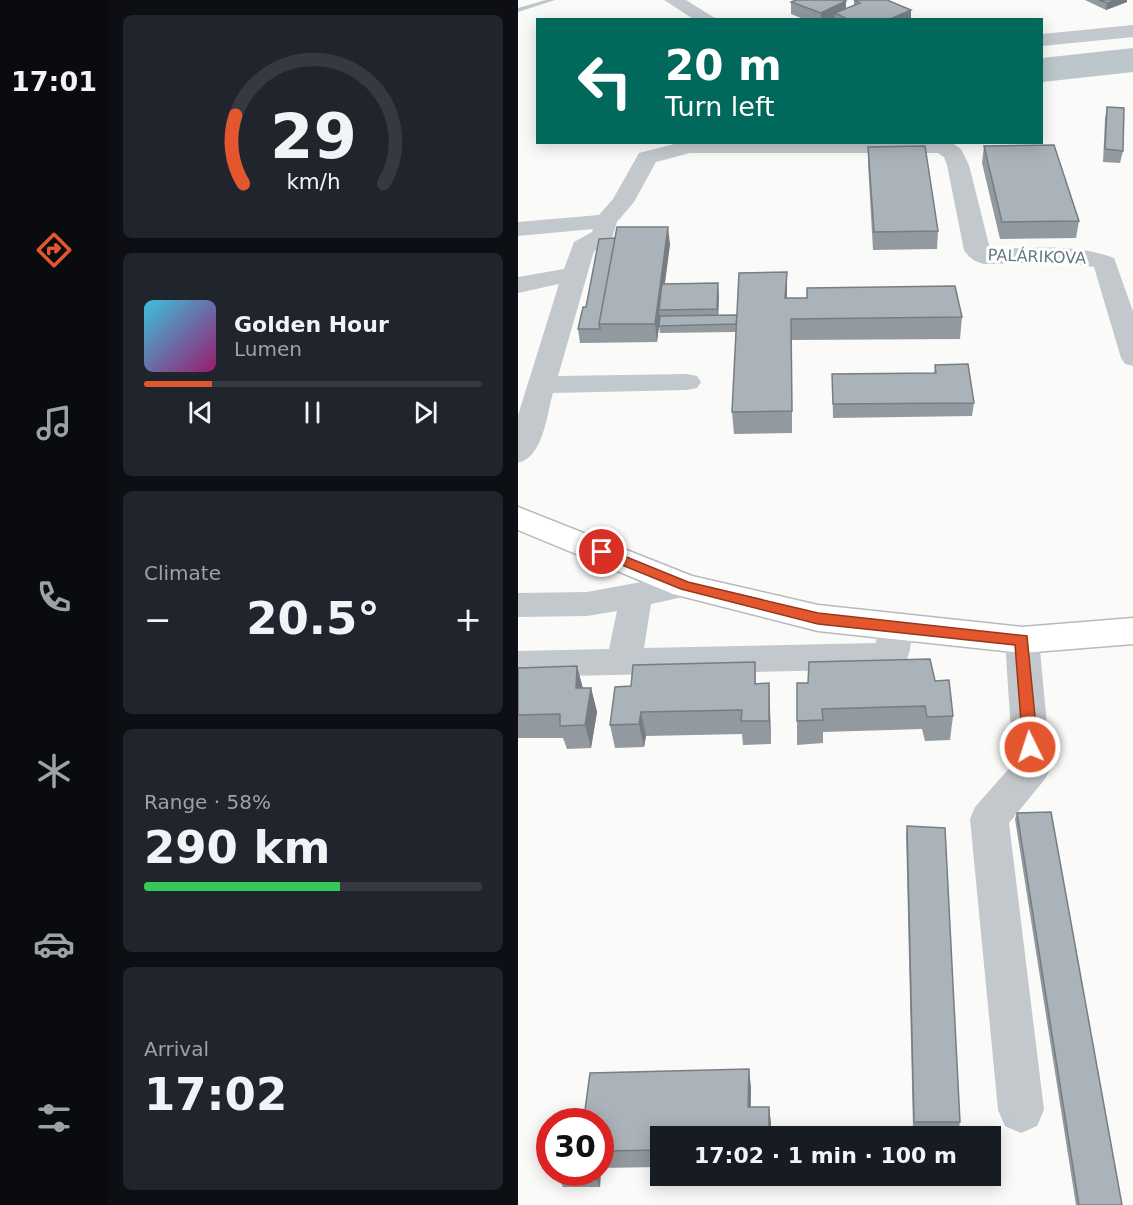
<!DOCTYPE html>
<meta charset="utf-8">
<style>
:root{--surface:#171b24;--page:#20242c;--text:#f1f3f6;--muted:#9ea1a6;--line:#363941;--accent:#e4572e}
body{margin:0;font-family:"DejaVu Sans",sans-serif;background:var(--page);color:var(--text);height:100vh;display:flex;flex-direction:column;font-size:22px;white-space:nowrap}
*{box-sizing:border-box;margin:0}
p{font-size:20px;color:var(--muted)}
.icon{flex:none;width:33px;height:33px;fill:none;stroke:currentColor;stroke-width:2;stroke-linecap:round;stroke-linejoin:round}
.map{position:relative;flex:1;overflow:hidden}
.details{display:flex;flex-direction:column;gap:15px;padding:15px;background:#0d0f14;width:410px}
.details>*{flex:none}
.hud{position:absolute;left:18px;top:18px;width:507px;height:126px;border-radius:0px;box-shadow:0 3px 15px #0003;background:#00695c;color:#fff;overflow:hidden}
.speed{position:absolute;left:18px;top:1108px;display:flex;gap:12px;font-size:30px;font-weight:700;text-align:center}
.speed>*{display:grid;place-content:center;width:78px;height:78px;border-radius:50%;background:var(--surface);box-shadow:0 3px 15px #0003;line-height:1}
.speed .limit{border:9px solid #d22;background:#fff;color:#111}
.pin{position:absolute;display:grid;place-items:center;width:51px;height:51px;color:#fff;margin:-26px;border:3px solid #fff;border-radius:50%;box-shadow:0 2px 6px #0007}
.me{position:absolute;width:66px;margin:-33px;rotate:356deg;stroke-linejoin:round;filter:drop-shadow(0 0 4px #0008)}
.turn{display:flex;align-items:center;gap:21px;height:126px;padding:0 30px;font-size:27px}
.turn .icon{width:78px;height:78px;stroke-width:2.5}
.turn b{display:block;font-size:42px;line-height:51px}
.big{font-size:45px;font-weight:700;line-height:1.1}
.details .widget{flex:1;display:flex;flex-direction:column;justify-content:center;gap:9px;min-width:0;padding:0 21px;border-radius:9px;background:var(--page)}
.details .dial{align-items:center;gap:0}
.dial svg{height:156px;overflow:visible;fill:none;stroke:var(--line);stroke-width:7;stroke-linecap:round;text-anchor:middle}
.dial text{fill:var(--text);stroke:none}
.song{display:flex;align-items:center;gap:18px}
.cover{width:72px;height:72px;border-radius:9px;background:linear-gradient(135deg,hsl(190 70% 55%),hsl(320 70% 35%))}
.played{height:6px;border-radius:3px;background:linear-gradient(90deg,var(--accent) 20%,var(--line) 20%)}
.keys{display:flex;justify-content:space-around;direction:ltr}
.heat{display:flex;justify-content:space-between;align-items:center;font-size:33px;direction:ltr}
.charge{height:9px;border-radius:4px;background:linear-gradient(90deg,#34c759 58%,var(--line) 0)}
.trip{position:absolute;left:132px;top:1126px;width:351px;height:60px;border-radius:0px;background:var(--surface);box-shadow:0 3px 15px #0003;font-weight:700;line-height:60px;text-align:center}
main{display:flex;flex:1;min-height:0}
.dock{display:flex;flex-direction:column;width:108px;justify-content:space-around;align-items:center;background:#090b0e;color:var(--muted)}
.dock .icon{width:42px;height:42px}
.dock .on{color:var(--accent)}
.dock b{font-size:27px;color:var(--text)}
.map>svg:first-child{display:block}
.water{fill:#bbc7cb}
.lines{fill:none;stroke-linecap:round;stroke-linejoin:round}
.stream{fill:#bbc7cb;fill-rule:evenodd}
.river{fill:#bbc7cb;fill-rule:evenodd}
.major-casing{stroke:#b5babe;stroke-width:3}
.minor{fill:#c3c8cc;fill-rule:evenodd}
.major{fill:#fff;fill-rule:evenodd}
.wall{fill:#929a9f}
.shaded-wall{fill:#777d82}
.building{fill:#aab3b9;stroke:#777d82;stroke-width:1.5}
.route{fill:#e4572e;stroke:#94391e;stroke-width:1.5}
.labels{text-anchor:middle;stroke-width:6;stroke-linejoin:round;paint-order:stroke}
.far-street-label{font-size:16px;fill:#657683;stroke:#fff}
</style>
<main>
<nav class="dock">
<b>17:01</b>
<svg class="icon on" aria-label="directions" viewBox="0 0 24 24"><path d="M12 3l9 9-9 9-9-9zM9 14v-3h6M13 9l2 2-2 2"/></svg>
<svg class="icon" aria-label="music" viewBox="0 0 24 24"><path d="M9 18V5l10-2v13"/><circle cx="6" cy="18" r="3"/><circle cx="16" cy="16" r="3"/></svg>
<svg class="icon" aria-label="phone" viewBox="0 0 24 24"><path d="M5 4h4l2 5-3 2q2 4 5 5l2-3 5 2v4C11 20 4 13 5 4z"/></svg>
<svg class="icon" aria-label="climate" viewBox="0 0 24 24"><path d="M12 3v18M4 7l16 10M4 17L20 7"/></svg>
<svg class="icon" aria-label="car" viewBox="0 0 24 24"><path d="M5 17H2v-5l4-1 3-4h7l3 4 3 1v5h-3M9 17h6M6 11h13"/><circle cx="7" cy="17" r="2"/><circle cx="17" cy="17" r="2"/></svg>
<svg class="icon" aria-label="filters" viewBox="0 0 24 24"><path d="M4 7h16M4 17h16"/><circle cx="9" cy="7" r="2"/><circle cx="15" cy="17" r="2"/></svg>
</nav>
<section class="details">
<div class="widget dial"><svg viewBox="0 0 100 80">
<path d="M14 69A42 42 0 1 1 86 69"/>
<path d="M14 69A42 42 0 0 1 10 34" stroke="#e4572e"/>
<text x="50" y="56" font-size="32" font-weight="700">29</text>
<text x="50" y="72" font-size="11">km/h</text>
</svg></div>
<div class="widget">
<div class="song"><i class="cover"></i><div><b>Golden Hour</b><p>Lumen</p></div></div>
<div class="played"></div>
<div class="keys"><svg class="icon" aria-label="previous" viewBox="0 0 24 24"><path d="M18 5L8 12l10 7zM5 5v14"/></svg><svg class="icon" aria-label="pause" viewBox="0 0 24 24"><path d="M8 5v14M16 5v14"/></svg><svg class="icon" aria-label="next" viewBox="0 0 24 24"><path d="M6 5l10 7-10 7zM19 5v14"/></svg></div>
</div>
<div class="widget"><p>Climate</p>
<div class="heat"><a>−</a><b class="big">20.5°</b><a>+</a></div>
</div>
<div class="widget"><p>Range · 58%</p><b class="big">290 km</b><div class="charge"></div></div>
<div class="widget"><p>Arrival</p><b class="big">17:02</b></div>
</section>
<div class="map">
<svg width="616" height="1205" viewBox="0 0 616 1205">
<rect width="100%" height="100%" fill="#fafaf8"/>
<path class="water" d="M 615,58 L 615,63 L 524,75 L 524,71 Z"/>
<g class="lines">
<path class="stream" d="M 28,0 L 37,0 L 0,12 L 0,8 Z"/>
<path class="river" d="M 616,48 L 616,72 L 524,82 L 524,58 Z"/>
<defs>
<path id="major" d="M 0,507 L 174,576 L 300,605 L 504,627 L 616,618 L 616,644 L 504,653 L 300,631 L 155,594 L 0,530 Z"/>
</defs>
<use href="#major" class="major-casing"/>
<path class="minor" d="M 146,0 L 168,0 L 200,20 L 177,20 Z
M 616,25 L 616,37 L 524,46 L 524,34 Z
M 164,142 L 433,142 L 443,149 L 451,165 L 472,249 C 514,248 556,243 596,258 L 616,314 L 616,366 L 607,364 L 603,358 L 576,267 L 545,262 L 466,264 C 457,262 451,258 446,250 L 429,165 L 426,157 L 420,153 L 172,153 L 138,162 L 116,202 L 99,222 L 93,241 L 76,251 L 40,376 L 169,374 L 179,376 L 183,382 L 179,388 L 169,390 L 35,393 C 28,416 26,456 0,463 L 0,415 L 41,284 L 0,293 L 0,277 L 46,269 L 56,242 L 74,232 L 75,229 L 0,236 L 0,222 L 81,215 L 95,199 L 121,153 Z
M 167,574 L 179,578 L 183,586 L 179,594 L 133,604 L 126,648 L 358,643 L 359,627 L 364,618 L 376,614 L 388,618 C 396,632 394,651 386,665 L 374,669 L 0,677 L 0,651 L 91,649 L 99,611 L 69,616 L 0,617 L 0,593 L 69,592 Z
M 504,627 L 516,631 L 521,640 L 533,768 L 527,779 L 491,823 L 526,1110 L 519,1126 L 503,1133 L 487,1126 L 480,1110 L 452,819 L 457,807 L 495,764 L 487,640 L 492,631 Z"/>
<use href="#major" class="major"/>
</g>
<path class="wall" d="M 336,0 L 393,10 L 393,20 L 317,20 L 317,18 L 314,20 L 288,20 L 273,14 L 273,2 L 328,1 L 328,9 L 336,6 Z
M 567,0 L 609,0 L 609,2 L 588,10 Z
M 589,107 L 605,151 L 602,163 L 585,162 L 587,119 Z
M 466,146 L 561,221 L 558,238 L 482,239 L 464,163 Z
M 350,147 L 420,231 L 419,249 L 355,250 L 350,164 Z
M 152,244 L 147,284 L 201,296 L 200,315 L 219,315 L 269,272 L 269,298 L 444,317 L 442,339 L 274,340 L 274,433 L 216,434 L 214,412 L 218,332 L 142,333 L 141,326 L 139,342 L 62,343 L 60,329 Z
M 417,365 L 456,403 L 454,416 L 315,418 L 314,374 L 416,373 Z
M 237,662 L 238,684 L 251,683 L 253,744 L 225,745 L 224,734 L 128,736 L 126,747 L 97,748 L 92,725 L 113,686 Z
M 59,666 L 65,688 L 73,688 L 79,712 L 73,748 L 49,749 L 45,738 L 0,738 L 0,668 Z
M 417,681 L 435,716 L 432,740 L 407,741 L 404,729 L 305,732 L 305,743 L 279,745 L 279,683 Z
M 499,813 L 604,1205 L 558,1205 L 497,819 Z
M 389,826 L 442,1122 L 441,1128 L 395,1127 L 388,833 Z
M 233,1087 L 233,1107 L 251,1107 L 253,1124 L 253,1137 L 142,1137 L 142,1167 L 83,1168 L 82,1187 L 45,1187 L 37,1173 L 82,1173 L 82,1122 L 67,1110 Z
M 216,1176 L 253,1176 L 252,1184 L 217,1184 Z"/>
<path class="shaded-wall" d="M 599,0 L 609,0 L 609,2 L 588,10 L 589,3 Z
M 328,1 L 328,12 L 317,13 L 317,18 L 314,20 L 303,20 L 303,13 Z
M 393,10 L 393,20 L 370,20 Z
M 150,227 L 152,244 L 143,310 L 141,310 L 142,319 L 139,342 L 137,324 Z
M 269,272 L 269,293 L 268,319 L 267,298 Z
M 200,283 L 201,296 L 200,322 L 199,309 Z
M 59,666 L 65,690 L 58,688 Z
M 251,683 L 252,707 L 253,744 L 251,721 Z
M 73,688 L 79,712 L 73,748 L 67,725 Z
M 123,712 L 128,736 L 126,747 L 121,724 Z
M 231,1069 L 233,1087 L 232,1124 L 230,1107 Z
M 251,1107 L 253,1124 L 253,1137 L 251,1137 Z
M 82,1166 L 83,1168 L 82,1187 L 75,1173 L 82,1173 Z"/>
<path class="building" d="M 278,0 L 326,0 L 328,1 L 303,13 L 273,2 Z
M 336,0 L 369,0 L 393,10 L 370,20 L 331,20 L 317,13 L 342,3 Z
M 581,0 L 599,0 L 589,3 Z
M 589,107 L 606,108 L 605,151 L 587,149 Z
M 536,145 L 561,221 L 484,222 L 466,146 Z
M 407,146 L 420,231 L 356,232 L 350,147 Z
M 99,227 L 150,227 L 137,324 L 81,324 Z
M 97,238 L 81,324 L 82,329 L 60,329 L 65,307 L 68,307 L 81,239 Z
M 269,272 L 267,298 L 289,298 L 289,288 L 437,286 L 444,317 L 273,319 L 274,411 L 214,412 L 221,273 Z
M 200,283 L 199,309 L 141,310 L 144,284 Z
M 219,315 L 218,324 L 141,326 L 142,316 Z
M 450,364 L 456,403 L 315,404 L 314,374 L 418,373 L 417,365 Z
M 412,659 L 417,681 L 431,680 L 435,716 L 409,717 L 407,706 L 304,709 L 305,720 L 279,721 L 279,683 L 290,683 L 291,662 Z
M 237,662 L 237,684 L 251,683 L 251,721 L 223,721 L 224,710 L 123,712 L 121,724 L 92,725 L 97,687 L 113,686 L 115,665 Z
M 59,666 L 58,688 L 73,688 L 67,725 L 42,726 L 42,714 L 0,715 L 0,668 Z
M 533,812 L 604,1205 L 561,1205 L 499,813 Z
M 389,826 L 427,828 L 442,1122 L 396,1122 Z
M 231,1069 L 230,1107 L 251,1107 L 251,1137 L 142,1137 L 142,1150 L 82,1151 L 82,1122 L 43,1122 L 44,1111 L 67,1110 L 72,1073 Z"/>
<path class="route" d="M 84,547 L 170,582 L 300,613 L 509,636 L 520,747 L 518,751 L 512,753 L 507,751 L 505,747 L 497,645 L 300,624 L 163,589 L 79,555 L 77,552 Z"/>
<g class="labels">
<g class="far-street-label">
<text transform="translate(519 256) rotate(2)" y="6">PALÁRIKOVA</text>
</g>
</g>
</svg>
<div class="speed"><div class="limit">30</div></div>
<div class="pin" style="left:84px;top:552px;background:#d93025"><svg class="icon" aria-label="arrive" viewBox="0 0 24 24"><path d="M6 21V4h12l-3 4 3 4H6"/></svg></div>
<svg class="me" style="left:512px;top:747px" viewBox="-20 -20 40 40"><circle r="17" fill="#e4572e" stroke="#fff" stroke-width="3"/><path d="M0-11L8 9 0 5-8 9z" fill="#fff"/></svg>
<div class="trip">17:02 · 1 min · 100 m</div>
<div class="hud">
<div class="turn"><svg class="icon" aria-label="left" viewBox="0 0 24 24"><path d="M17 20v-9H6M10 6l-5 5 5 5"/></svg><div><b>20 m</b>Turn left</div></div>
</div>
</div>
</main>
